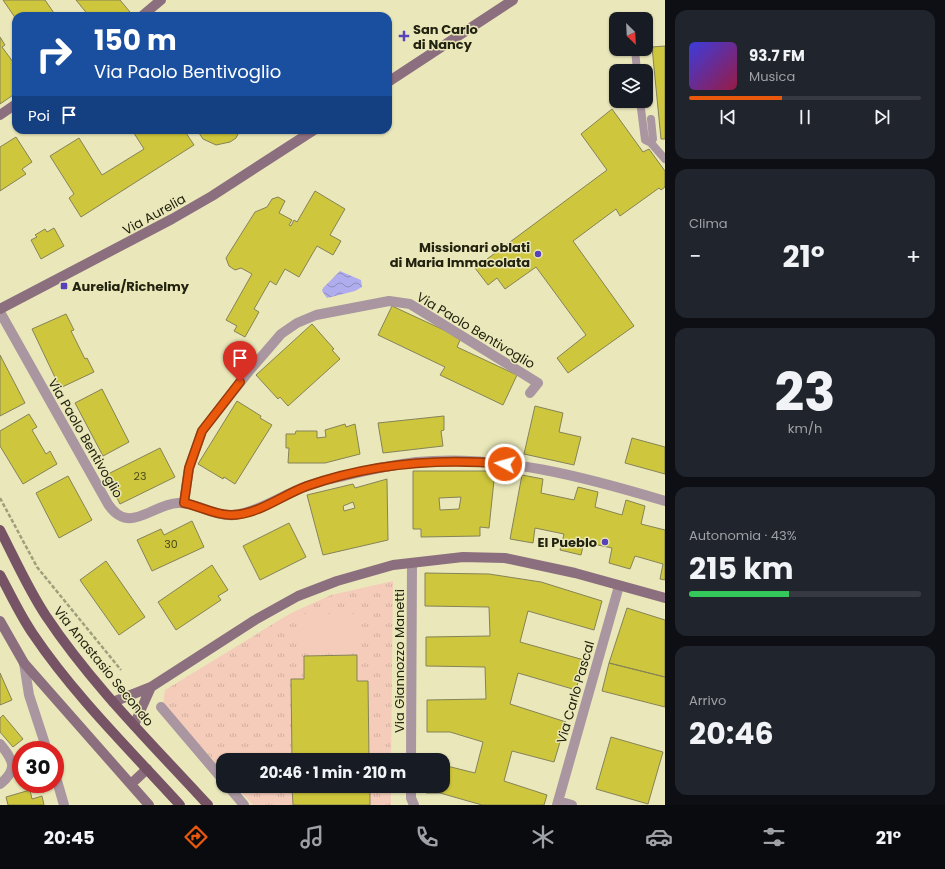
<!DOCTYPE html>
<html lang="it">
<meta charset="utf-8">
<style>
:root{--surface:#171b24;--page:#20242c;--text:#f1f3f6;--muted:#9ea1a6;--line:#363941;--accent:#ea580c}
body{margin:0;font-family:Poppins,sans-serif;background:var(--page);color:var(--text);height:100vh;display:flex;flex-direction:column;font-size:15px;white-space:nowrap}
*{box-sizing:border-box;margin:0}
p{font-size:13px;color:var(--muted)}
.icon{flex:none;width:22px;height:22px;fill:none;stroke:currentColor;stroke-width:2;stroke-linecap:round;stroke-linejoin:round}
.map{position:relative;flex:1;overflow:hidden}
.drawer{display:flex;flex-direction:column;gap:10px;padding:10px;background:#0d0f14;width:280px}
.drawer>*{flex:none}
.top-card{position:absolute;left:12px;top:12px;width:380px;height:122px;border-radius:12px;box-shadow:0 1px 3px #0004;background:#1a4fa0;color:#fff;overflow:hidden}
.needle{width:26px;rotate:156deg}
.fabs{position:absolute;left:609px;top:12px;display:grid;gap:8px}
.fabs a{display:grid;place-items:center;width:44px;height:44px;border-radius:8px;background:var(--surface);box-shadow:0 1px 3px #0004;font-size:20px}
.speed{position:absolute;left:12px;top:741px;display:flex;gap:8px;font-size:20px;font-weight:700;text-align:center}
.speed>*{display:grid;place-content:center;width:52px;height:52px;border-radius:50%;background:var(--surface);box-shadow:0 1px 3px #0004;line-height:1}
.speed .limit{border:6px solid #d22;background:#fff;color:#111}
.pin{position:absolute;display:grid;place-items:center;width:34px;height:34px;color:#fff;margin:-41px -17px;border-radius:50% 50% 50% 0;rotate:-45deg;box-shadow:0 0 4px #0007}
.pin .icon{rotate:45deg}
.me{position:absolute;width:44px;margin:-22px;rotate:276deg;stroke-linejoin:round;filter:drop-shadow(0 0 3px #0008)}
.turn{display:flex;align-items:center;gap:14px;height:84px;padding:0 16px;font-size:18px}
.turn .icon{width:52px;height:52px;stroke-width:2.5}
.turn b{display:block;font-size:28px;line-height:34px}
.then{display:flex;align-items:center;height:38px;padding:0 16px;background:#0003;gap:8px;font-size:15px}
.big{font-size:30px;font-weight:700;line-height:1.1}
.drawer .card{flex:1;display:flex;flex-direction:column;justify-content:center;gap:6px;min-width:0;padding:0 14px;border-radius:12px;background:var(--page)}
.drawer .dial{align-items:center;gap:0}
.dial b{font-size:52px;line-height:1}
.song{display:flex;align-items:center;gap:12px}
.cover{width:48px;height:48px;border-radius:6px;background:linear-gradient(135deg,hsl(240 70% 55%),hsl(340 70% 35%))}
.played{height:4px;border-radius:2px;background:linear-gradient(90deg,var(--accent) 40%,var(--line) 40%)}
.keys{display:flex;justify-content:space-around;direction:ltr}
.heat{display:flex;justify-content:space-between;align-items:center;font-size:22px;direction:ltr}
.charge{height:6px;border-radius:3px;background:linear-gradient(90deg,#34c759 43%,var(--line) 0)}
.trip{position:absolute;left:216px;top:753px;width:234px;height:40px;border-radius:12px;background:var(--surface);box-shadow:0 1px 3px #0004;font-weight:700;line-height:40px;text-align:center}
.dock{display:flex;height:64px;justify-content:space-around;align-items:center;background:#090b0e;color:var(--muted)}
.dock .icon{width:28px;height:28px}
.dock .current{color:var(--accent)}
.dock b{font-size:18px;color:var(--text)}
main{display:flex;flex:1;min-height:0}
.map>svg:first-child{display:block}
.grass{fill:url(#grass-tufts)}
.pitch{fill:#f5ccba}
.water{fill:url(#water-waves)}
.building{fill:#cec63c;stroke:#858358;fill-rule:evenodd}
.lines{fill:none;stroke-linecap:round;stroke-linejoin:round}
.path{stroke:#a09e7b;stroke-width:2.5;stroke-dasharray:4 2;stroke-linecap:butt}
.lane{stroke:#a996a0;stroke-width:8}
.street{stroke:#a996a0;stroke-width:10}
.secondary{stroke:#8c6f7e;stroke-width:10}
.primary{stroke:#765466;stroke-width:10}
.route-casing{stroke:#983908;stroke-width:10}
.route{stroke:#ea580c;stroke-width:7}
.poi-dot{fill:#5841b9;stroke:#eae8ba;stroke-width:1.5}
.labels{text-anchor:middle;stroke-width:3;stroke-linejoin:round;paint-order:stroke}
.number-label{font-size:11px;fill:#4d4b1b}
.poi-label{font-size:13px;font-weight:bold;fill:#222210;stroke:#eae8ba;text-anchor:start}
.street-label{font-size:13px;fill:#222210;stroke:#eae8ba}
</style>
<main>
<div class="map">
<svg width="665" height="805" viewBox="0 0 665 805">
<defs>
<pattern id="grass-tufts" width="24" height="20" patternUnits="userSpaceOnUse"><rect width="24" height="20" fill="#f5ccba"/><path d="M3 7l-1-3M5 7V3M7 7l1-3M15 17l-1-3M17 17v-4M19 17l1-3" fill="none" stroke="#d2af9f"/></pattern>
<pattern id="water-waves" width="16" height="10" patternUnits="userSpaceOnUse"><rect width="16" height="10" fill="#b0adee"/><path d="M0 5q4-4 8 0t8 0" fill="none" stroke="#8f8cbf"/></pattern>
</defs>
<rect width="100%" height="100%" fill="#eae8ba"/>
<path class="grass" d="M 393,581 L 391,760 L 369,760 L 368,681 L 291,679 L 292,760 L 223,760 L 223,771 L 163,704 L 165,690 L 291,613 L 331,595 Z
M 236,786 L 292,786 L 293,805 L 253,805 Z
M 370,786 L 391,786 L 391,805 L 370,805 Z"/>
<path class="pitch" d="M 297,614 L 360,614 L 360,649 L 297,649 Z"/>
<path class="water" d="M 340,271 L 361,280 L 362,287 L 355,291 L 327,298 L 322,291 L 323,288 Z"/>
<path class="building" d="M 3,0 L 45,0 L 56,16 L 16,16 L 16,19 Z
M 76,0 L 120,0 L 130,12 L 124,16 L 89,16 Z
M 0,37 L 5,45 L 2,47 L 16,66 L 16,93 L 0,104 Z
M 665,46 L 665,139 L 661,139 L 652,47 Z
M 612,109 L 643,152 L 649,149 L 665,171 L 665,187 L 661,190 L 659,188 L 620,216 L 616,209 L 573,241 L 634,326 L 568,373 L 557,358 L 586,335 L 536,267 L 505,289 L 497,278 L 488,285 L 475,268 L 607,170 L 581,134 Z
M 132,130 L 184,130 L 194,145 L 81,217 L 69,198 L 74,194 L 50,156 L 79,138 L 102,175 L 144,149 Z
M 197,130 L 240,130 L 236,138 L 230,142 L 216,145 L 203,139 Z
M 16,137 L 32,162 L 22,169 L 26,174 L 0,191 L 0,147 Z
M 315,191 L 345,209 L 330,235 L 341,241 L 333,255 L 317,246 L 299,277 L 285,269 L 276,285 L 270,281 L 254,309 L 259,312 L 245,337 L 234,331 L 237,326 L 226,320 L 252,274 L 241,268 L 235,270 L 229,266 L 226,258 L 255,212 L 267,207 L 272,199 L 278,197 L 285,201 L 279,213 L 292,220 L 289,225 L 291,226 L 294,220 L 297,222 Z
M 54,228 L 64,246 L 41,259 L 31,240 L 37,237 L 35,235 L 45,229 L 47,232 Z
M 392,306 L 461,338 L 457,347 L 517,375 L 503,405 L 440,375 L 445,367 L 378,335 Z
M 66,314 L 74,330 L 71,331 L 85,359 L 87,358 L 94,372 L 60,388 L 32,329 Z
M 312,324 L 334,349 L 332,350 L 340,359 L 288,406 L 280,397 L 278,399 L 256,375 Z
M 0,355 L 25,403 L 0,416 Z
M 102,389 L 129,442 L 103,456 L 75,403 Z
M 237,401 L 261,416 L 260,418 L 272,425 L 235,484 L 224,477 L 223,479 L 198,464 Z
M 535,406 L 563,413 L 559,432 L 581,437 L 574,465 L 524,454 Z
M 29,414 L 37,427 L 32,430 L 46,454 L 50,451 L 57,464 L 23,484 L 0,446 L 0,431 Z
M 444,416 L 444,430 L 441,431 L 443,446 L 383,453 L 378,423 Z
M 345,424 L 346,427 L 355,424 L 360,454 L 325,463 L 288,463 L 289,448 L 286,448 L 286,434 L 295,434 L 296,431 L 317,431 L 317,438 L 326,437 L 325,430 Z
M 632,438 L 665,447 L 665,474 L 625,463 Z
M 160,448 L 175,477 L 120,504 L 106,475 Z
M 413,471 L 495,471 L 489,528 L 480,527 L 480,536 L 421,537 L 421,529 L 413,529 ZM 461,497 L 459,509 L 440,510 L 439,498 Z
M 522,475 L 543,479 L 541,493 L 574,500 L 578,487 L 598,492 L 595,507 L 622,515 L 626,500 L 645,506 L 641,524 L 665,530 L 665,580 L 660,579 L 663,564 L 635,556 L 630,569 L 609,563 L 612,548 L 584,542 L 581,555 L 560,550 L 564,534 L 535,528 L 533,543 L 510,539 Z
M 68,476 L 92,520 L 59,538 L 36,493 Z
M 387,479 L 388,540 L 323,555 L 307,495 L 353,484 L 355,488 ZM 353,502 L 355,508 L 344,511 L 343,506 Z
M 192,521 L 204,547 L 152,571 L 137,540 L 161,529 L 164,535 Z
M 289,523 L 306,557 L 260,580 L 243,546 Z
M 106,561 L 145,617 L 119,635 L 80,580 Z
M 212,565 L 228,590 L 218,596 L 221,600 L 176,630 L 158,602 Z
M 425,573 L 489,574 L 541,582 L 602,601 L 594,630 L 528,611 L 520,642 L 584,660 L 576,690 L 518,673 L 510,704 L 566,722 L 554,762 L 512,751 L 504,781 L 547,795 L 544,805 L 482,805 L 440,793 L 426,793 L 426,786 L 443,786 L 443,765 L 475,773 L 483,742 L 450,732 L 427,732 L 427,700 L 486,699 L 485,667 L 426,666 L 426,637 L 490,636 L 489,607 L 425,606 Z
M 627,608 L 665,620 L 665,677 L 609,663 Z
M 357,655 L 357,681 L 368,681 L 369,760 L 292,760 L 291,679 L 304,679 L 304,656 Z
M 609,663 L 665,677 L 665,707 L 602,691 Z
M 0,673 L 12,700 L 0,705 Z
M 3,715 L 23,739 L 13,747 L 0,732 L 0,718 Z
M 611,737 L 663,752 L 648,804 L 596,789 Z
M 292,786 L 370,786 L 370,805 L 293,805 Z
M 30,790 L 32,799 L 42,796 L 44,805 L 8,805 L 6,797 Z"/>
<g class="lines">
<path class="path" d="M 0,498 L 37,567 L 121,670"/>
<path class="lane" d="M 635,49 L 637,71
M 640,101 L 645,140 L 651,143 L 653,139 L 651,119
M 651,143 L 665,159"/>
<path class="street" d="M 0,312 L 108,504 C 129,536 152,504 178,503 C 197,502 214,517 234,515 C 260,511 282,495 307,486 C 319,482 332,478 344,476 C 368,470 392,465 416,462 C 500,454 585,477 665,501
M 184,503 L 189,468 L 202,431 L 250,370 L 281,334 L 297,323 L 316,315 L 389,301 L 410,304 L 538,383 L 530,393
M 24,663 L 29,695 L 47,750
M 161,707 L 223,780
M 0,744 C 13,760 19,769 0,784
M 411,760 L 412,563
M 55,774 L 64,805
M 228,786 L 244,805
M 411,786 L 411,798 L 414,805
M 558,801 L 572,805
M 557,805 L 619,586"/>
<path class="secondary" d="M 142,16 L 161,0
M 388,82 L 513,0
M 0,115 L 16,104
M 0,309 L 172,219 L 212,196 L 314,130
M 0,621 L 24,663 L 149,805
M 113,702 L 151,687 L 255,620 L 298,596 L 337,581 L 393,565 L 463,557 L 505,558 L 575,573 L 665,598
M 134,725 L 151,687
M 131,784 L 147,769"/>
<path class="primary" d="M 0,530 C 15,559 28,589 46,616 C 92,685 152,744 208,805
M 0,575 C 11,595 20,615 33,634 C 74,695 130,750 180,805"/>
</g>
<g class="lines">
<defs>
<path id="route" d="M 240,382 L 202,431 L 189,468 L 184,503 C 200,506 214,515 231,515 C 258,515 282,495 307,486 C 370,464 438,458 505,464"/>
</defs>
<use href="#route" class="route-casing"/>
<use href="#route" class="route"/>
</g>
<g class="poi-dot">
<path d="M402 30h4v4h4v4h-4v4h-4v-4h-4v-4h4z"/>
<circle cx="538" cy="254" r="4"/>
<rect x="60" y="282" width="8" height="8" rx="2"/>
<circle cx="605" cy="542" r="4"/>
</g>
<g class="labels">
<g class="number-label">
<text x="140" y="480">23</text>
<text x="171" y="548">30</text>
</g>
<g class="poi-label">
<text x="413" y="34">San Carlo<tspan x="413" dy="15">di Nancy</tspan></text>
<text x="530" y="252" text-anchor="end">Missionari oblati<tspan x="530" dy="15">di Maria Immacolata</tspan></text>
<text x="72" y="291">Aurelia/Richelmy</text>
<text x="597" y="547" text-anchor="end">El Pueblo</text>
</g>
<g class="street-label">
<text transform="translate(154 214) rotate(-29)" y="5">Via Aurelia</text>
<text transform="translate(476 330) rotate(31)" y="5">Via Paolo Bentivoglio</text>
<text transform="translate(86 438) rotate(60)" y="5">Via Paolo Bentivoglio</text>
<text transform="translate(399 661) rotate(-90)" y="5">Via Giannozzo Manetti</text>
<text transform="translate(104 666) rotate(51)" y="5">Via Anastasio Secondo</text>
<text transform="translate(575 692) rotate(-74)" y="5">Via Carlo Pascal</text>
</g>
</g>
</svg>
<div class="fabs">
<a><svg class="needle" viewBox="-14 -14 28 28"><path d="M0-13l5 13h-10z" fill="#e53935"/><path d="M0 13l5-13h-10z" fill="#9ea1a6"/></svg></a>
<a><svg class="icon" aria-label="layers" viewBox="0 0 24 24"><path d="M12 4l9 5-9 5-9-5zM3 14l9 5 9-5"/></svg></a>
</div>
<div class="speed"><div class="limit">30</div></div>
<div class="pin" style="left:240px;top:382px;background:#d93025"><svg class="icon" aria-label="arrive" viewBox="0 0 24 24"><path d="M6 21V4h12l-3 4 3 4H6"/></svg></div>
<svg class="me" style="left:505px;top:464px" viewBox="-20 -20 40 40"><circle r="17" fill="#ea580c" stroke="#fff" stroke-width="3"/><path d="M0-11L8 9 0 5-8 9z" fill="#fff"/></svg>
<div class="trip">20:46 · 1 min · 210 m</div>
<div class="top-card">
<div class="turn"><svg class="icon" aria-label="right" viewBox="0 0 24 24"><path d="M7 20v-9h11M14 6l5 5-5 5"/></svg><div><b>150 m</b>Via Paolo Bentivoglio</div></div>
<div class="then">Poi<svg class="icon" aria-label="arrive" viewBox="0 0 24 24"><path d="M6 21V4h12l-3 4 3 4H6"/></svg></div>
</div>
</div>
<section class="drawer">
<div class="card">
<div class="song"><i class="cover"></i><div><b>93.7 FM</b><p>Musica</p></div></div>
<div class="played"></div>
<div class="keys"><svg class="icon" aria-label="previous" viewBox="0 0 24 24"><path d="M18 5L8 12l10 7zM5 5v14"/></svg><svg class="icon" aria-label="pause" viewBox="0 0 24 24"><path d="M8 5v14M16 5v14"/></svg><svg class="icon" aria-label="next" viewBox="0 0 24 24"><path d="M6 5l10 7-10 7zM19 5v14"/></svg></div>
</div>
<div class="card"><p>Clima</p>
<div class="heat"><a>−</a><b class="big">21°</b><a>+</a></div>
</div>
<div class="card dial"><b>23</b><p>km/h</p></div>
<div class="card"><p>Autonomia · 43%</p><b class="big">215 km</b><div class="charge"></div></div>
<div class="card"><p>Arrivo</p><b class="big">20:46</b></div>
</section>
</main>
<nav class="dock">
<b>20:45</b>
<svg class="icon current" aria-label="directions" viewBox="0 0 24 24"><path d="M12 3l9 9-9 9-9-9zM9 14v-3h6M13 9l2 2-2 2"/></svg>
<svg class="icon" aria-label="music" viewBox="0 0 24 24"><path d="M9 18V5l10-2v13"/><circle cx="6" cy="18" r="3"/><circle cx="16" cy="16" r="3"/></svg>
<svg class="icon" aria-label="phone" viewBox="0 0 24 24"><path d="M5 4h4l2 5-3 2q2 4 5 5l2-3 5 2v4C11 20 4 13 5 4z"/></svg>
<svg class="icon" aria-label="climate" viewBox="0 0 24 24"><path d="M12 3v18M4 7l16 10M4 17L20 7"/></svg>
<svg class="icon" aria-label="car" viewBox="0 0 24 24"><path d="M5 17H2v-5l4-1 3-4h7l3 4 3 1v5h-3M9 17h6M6 11h13"/><circle cx="7" cy="17" r="2"/><circle cx="17" cy="17" r="2"/></svg>
<svg class="icon" aria-label="filters" viewBox="0 0 24 24"><path d="M4 7h16M4 17h16"/><circle cx="9" cy="7" r="2"/><circle cx="15" cy="17" r="2"/></svg>
<b>21°</b>
</nav>
